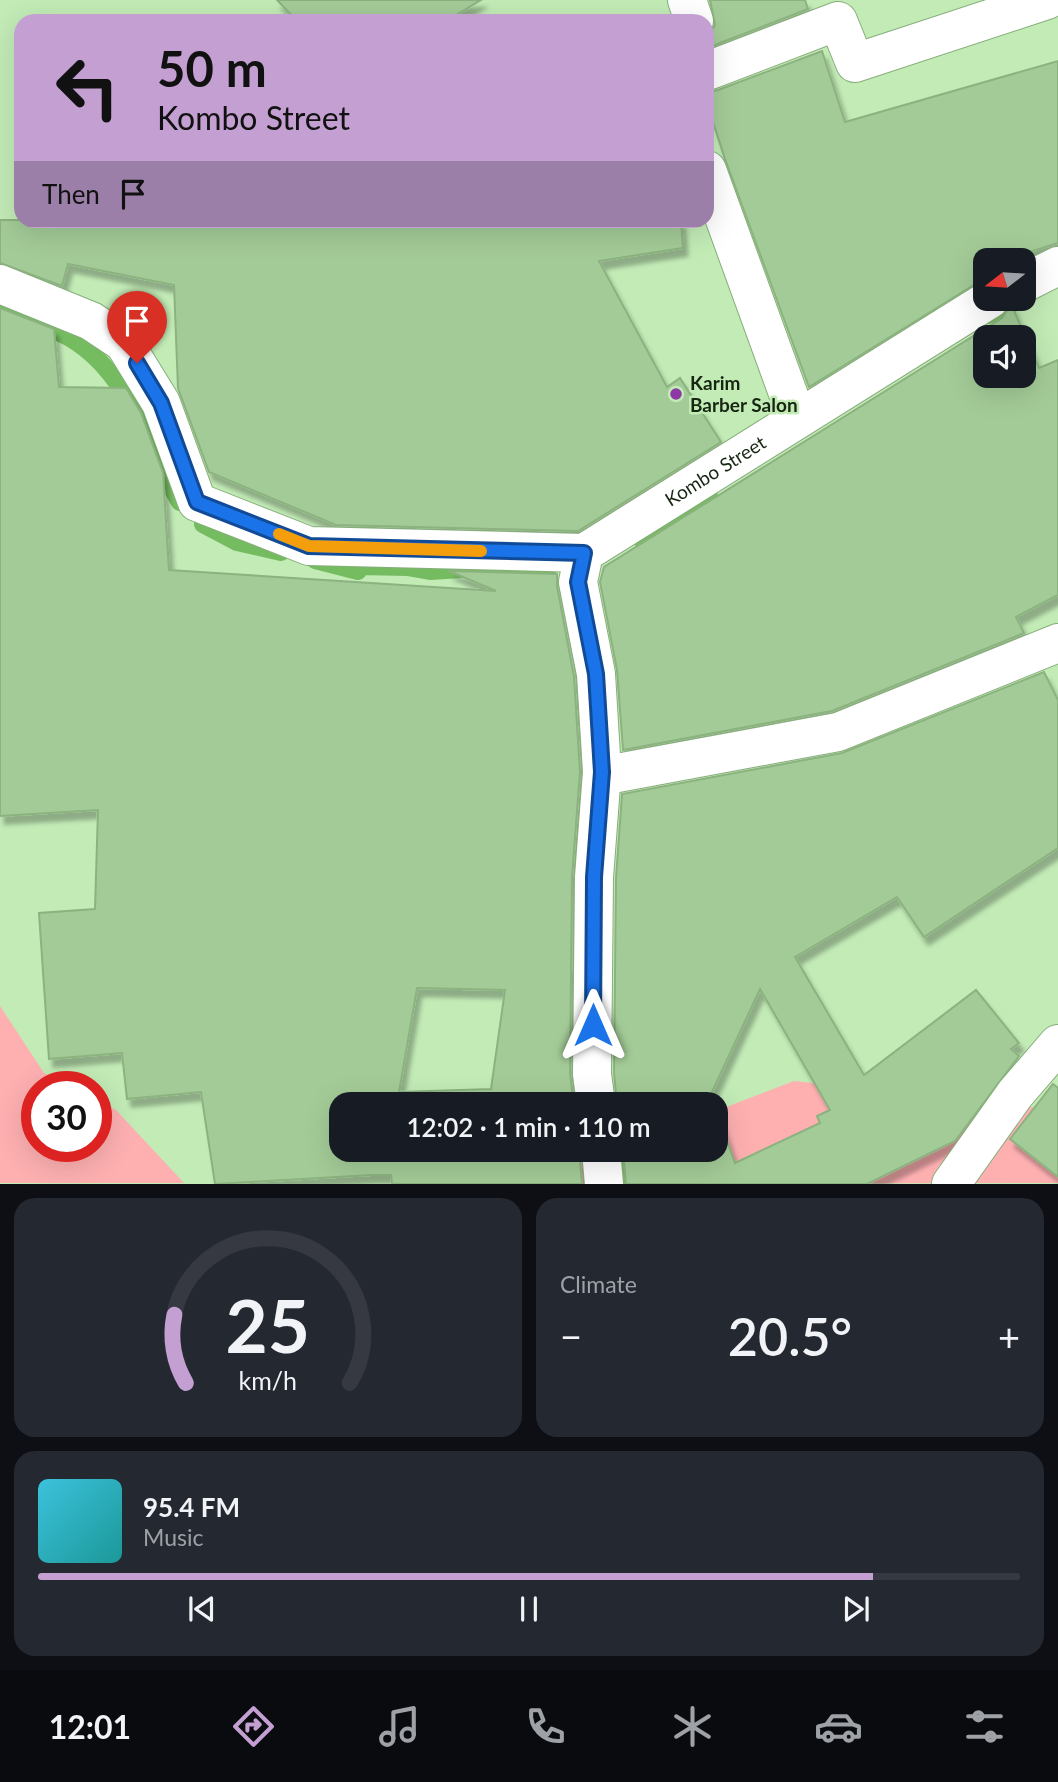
<!DOCTYPE html>
<meta charset="utf-8">
<style>
:root{--surface:#171b24;--page:#242831;--text:#f1f3f6;--muted:#9ea1a6;--line:#363941;--accent:#c49fd2}
body{margin:0;font-family:Lato,sans-serif;background:var(--page);color:var(--text);height:100vh;display:flex;flex-direction:column;font-size:26px;white-space:nowrap}
*{box-sizing:border-box;margin:0}
p{font-size:23px;color:var(--muted)}
.icon{flex:none;width:38px;height:38px;fill:none;stroke:currentColor;stroke-width:2;stroke-linecap:round;stroke-linejoin:round}
.map{position:relative;height:1184px;overflow:hidden}
.side{display:flex;flex-direction:column;gap:14px;padding:14px;background:#0d0f14;flex:1}
.side>*{flex:none}
.guide{position:absolute;left:14px;top:14px;width:700px;height:214px;border-radius:21px;box-shadow:0 7px 28px #0002;background:#c49fd2;color:#111;overflow:hidden}
.needle{width:46px;rotate:253deg}
.tools{position:absolute;left:973px;top:248px;display:grid;gap:14px}
.tools a{display:grid;place-items:center;width:63px;height:63px;border-radius:14px;background:var(--surface);box-shadow:0 7px 28px #0002;font-size:35px}
.speed{position:absolute;left:21px;top:1071px;display:flex;gap:14px;font-size:35px;font-weight:700;text-align:center}
.speed>*{display:grid;place-content:center;width:91px;height:91px;border-radius:50%;background:var(--surface);box-shadow:0 7px 28px #0002;line-height:1}
.speed .limit{border:10px solid #d22;background:#fff;color:#111}
.pin{position:absolute;display:grid;place-items:center;width:60px;height:60px;color:#fff;margin:-72px -30px;border-radius:50% 50% 50% 0;rotate:-45deg;box-shadow:0 0 7px #0007}
.pin .icon{rotate:45deg}
.me{position:absolute;width:77px;margin:-38px;rotate:0deg;stroke-linejoin:round;filter:drop-shadow(0 0 5px #0008)}
.turn{display:flex;align-items:center;gap:24px;height:147px;padding:0 28px;font-size:32px}
.turn .icon{width:91px;height:91px;stroke-width:2.5}
.turn b{display:block;font-size:49px;line-height:60px}
.then{display:flex;align-items:center;height:66px;padding:0 28px;background:#0003;gap:14px;font-size:26px}
.big{font-size:52px;font-weight:600;line-height:1.1}
.side .widget{flex:1;display:flex;flex-direction:column;justify-content:center;gap:10px;min-width:0;padding:0 24px;border-radius:21px;background:var(--page)}
.side .dial{align-items:center;gap:0}
.dial svg{height:182px;overflow:visible;fill:none;stroke:var(--line);stroke-width:7;stroke-linecap:round;text-anchor:middle}
.dial text{fill:var(--text);stroke:none}
.song{display:flex;align-items:center;gap:21px}
.cover{width:84px;height:84px;border-radius:10px;background:linear-gradient(135deg,hsl(190 70% 55%),hsl(180 70% 35%))}
.played{height:7px;border-radius:4px;background:linear-gradient(90deg,var(--accent) 85%,var(--line) 85%)}
.keys{display:flex;justify-content:space-around;direction:ltr}
.heat{display:flex;justify-content:space-between;align-items:center;font-size:38px;direction:ltr}
.side .tiles{flex:1;display:grid;gap:14px;grid-template-columns:1fr 1fr}
.widget:last-child{grid-column:span 2}
.trip{position:absolute;left:329px;top:1092px;width:399px;height:70px;border-radius:21px;background:var(--surface);box-shadow:0 7px 28px #0002;font-weight:600;line-height:70px;text-align:center}
.menu{display:flex;height:112px;justify-content:space-around;align-items:center;background:#090b0e;color:var(--muted)}
.menu .icon{width:49px;height:49px}
.menu .current{color:var(--accent)}
.menu b{font-size:32px;color:var(--text)}
.map>svg:first-child{display:block}
.green{fill:#feb0b1}
.lines{fill:none;stroke-linecap:round;stroke-linejoin:round}
.stream{stroke:#75bc60;stroke-width:18}
.building{fill:#a3cb97;stroke:#8bb27f;stroke-width:2;fill-rule:evenodd;filter:url(#shadow)}
.street-casing{stroke:#86ae7b;stroke-width:40}
.street{stroke:#fff;stroke-width:38}
.route-casing{stroke:#114b97;stroke-width:18}
.route{stroke:#1a73e8;stroke-width:12}
.slow{stroke:#f59e0b;stroke-width:12}
.poi-dot{fill:#8e38a5;stroke:#c2ebb6;stroke-width:2.5}
.labels{text-anchor:middle;stroke-width:5;stroke-linejoin:round;paint-order:stroke}
.poi-label{font-size:19px;font-weight:bold;fill:#172612;stroke:#c2ebb6;text-anchor:start}
.street-label{font-size:19px;fill:#172612;stroke:#c2ebb6}
</style>
<div class="map">
<svg width="1058" height="1184" viewBox="0 0 1058 1184">
<defs>
<filter id="shadow"><feDropShadow dx="4.5" dy="8" stdDeviation="2" flood-color="#0004"/></filter>
</defs>
<rect width="100%" height="100%" fill="#c2ebb6"/>
<path class="green" d="M 0,1006 L 44,1073 L 71,1087 L 37,1087 L 37,1146 L 96,1146 L 96,1100 L 116,1110 L 184,1183 L 0,1183 Z
M 794,1081 L 1058,1110 L 1058,1183 L 564,1184 L 568,1168 L 616,1150 L 716,1150 L 716,1111 Z"/>
<g class="lines">
<path class="stream" d="M 0,311 C 23,319 49,326 70,338 C 131,374 146,446 180,502
M 988,315 L 1021,299
M 203,524 L 237,542 L 281,552
M 644,544 L 709,496
M 315,560 L 358,571 L 360,566 L 407,567 L 430,571 L 494,567 L 548,576
M 619,1150 L 625,1184"/>
</g>
<path class="building" d="M 277,0 L 481,0 L 446,21 L 297,21 Z
M 710,0 L 805,0 L 808,9 L 707,48 L 707,38 L 715,25 Z
M 822,51 L 845,122 L 1058,61 L 1058,243 L 1002,261 L 985,261 L 985,278 L 809,387 L 725,159 L 707,104 L 707,92 L 718,90 Z
M 0,220 L 681,220 L 683,248 L 599,261 L 667,387 L 680,378 L 721,442 L 578,531 L 336,525 L 209,472 L 178,388 L 174,285 L 68,264 L 62,286 L 0,263 Z
M 1011,304 L 1039,368 L 1058,360 L 1058,595 L 1016,617 L 1024,633 L 832,711 L 623,750 L 617,670 L 600,582 L 604,567 L 1002,318 ZM 985,338 L 1024,338 L 1024,376 L 985,376 Z
M 0,308 L 54,329 L 59,387 L 126,388 L 141,413 L 163,473 L 169,570 L 496,591 L 449,571 L 557,574 L 557,586 L 574,677 L 580,772 L 572,877 L 570,1074 L 574,1104 L 341,1104 L 341,1150 L 579,1150 L 582,1184 L 392,1184 L 391,1175 L 371,1175 L 215,1184 L 201,1092 L 127,1099 L 122,1053 L 49,1059 L 39,913 L 95,909 L 98,810 L 0,816 ZM 417,988 L 505,990 L 491,1089 L 399,1092 Z
M 1044,672 L 1058,700 L 1058,848 L 924,937 L 897,897 L 795,957 L 864,1075 L 976,990 L 1019,1043 L 1011,1049 L 1019,1056 L 955,1141 L 867,1184 L 626,1184 L 623,1150 L 716,1150 L 716,1109 L 735,1163 L 820,1123 L 817,1116 L 830,1110 L 760,989 L 711,1094 L 714,1104 L 617,1104 L 614,1073 L 616,878 L 622,794 L 842,753 Z
M 1053,1084 L 1058,1088 L 1058,1177 L 1010,1139 Z"/>
<g class="lines">
<defs>
<g id="street">
<path d="M 687,0 L 694,21"/>
<path d="M 710,70 L 838,21 L 855,63 L 1047,0"/>
<path d="M 707,170 L 797,418"/>
<path d="M 1024,283 L 1058,266"/>
<path id="s1" d="M 0,284 L 91,321 L 124,343 L 161,403 L 197,502 L 309,546 L 584,553 L 990,299"/>
<path d="M 584,553 L 578,582 L 596,674 L 602,772 L 594,877 L 592,1074 L 596,1104"/>
<path d="M 602,772 L 612,774 L 838,732 L 1058,643"/>
<path d="M 601,1150 L 604,1184"/>
<path d="M 951,1184 L 1015,1094 L 1058,1044"/>
</g>
</defs>
<use href="#street" class="street-casing"/>
<use href="#street" class="street"/>
</g>
<g class="lines">
<defs>
<path id="route" d="M 137,363 L 161,403 L 197,502 L 309,546 L 584,553 L 578,582 L 596,674 L 602,772 L 594,877 L 593,1025"/>
</defs>
<use href="#route" class="route-casing"/>
<use href="#route" class="route"/>
<path class="slow" d="M 279,534 L 309,546 L 481,551"/>
</g>
<circle class="poi-dot" cx="676" cy="394" r="7"/>
<g class="labels">
<g class="poi-label">
<text x="690" y="390">Karim<tspan x="690" dy="22">Barber Salon</tspan></text>
</g>
<g class="street-label">
<text dy="7" stroke="none"><textPath href="#s1" startOffset="864">Kombo Street</textPath></text>
</g>
</g>
</svg>
<div class="tools">
<a><svg class="needle" viewBox="-14 -14 28 28"><path d="M0-13l5 13h-10z" fill="#e53935"/><path d="M0 13l5-13h-10z" fill="#9ea1a6"/></svg></a>
<a><svg class="icon" aria-label="sound" viewBox="0 0 24 24"><path d="M4 9h4l5-4v14l-5-4H4zM17 9q2 3 0 6"/></svg></a>
</div>
<div class="speed"><div class="limit">30</div></div>
<div class="pin" style="left:137px;top:363px;background:#d93025"><svg class="icon" aria-label="arrive" viewBox="0 0 24 24"><path d="M6 21V4h12l-3 4 3 4H6"/></svg></div>
<svg class="me" style="left:593px;top:1025px" viewBox="-20 -20 40 40"><path d="M0-17L14 15 0 8-14 15z" fill="#1a73e8" stroke="#fff" stroke-width="4"/></svg>
<div class="trip">12:02 · 1 min · 110 m</div>
<div class="guide">
<div class="turn"><svg class="icon" aria-label="left" viewBox="0 0 24 24"><path d="M17 20v-9H6M10 6l-5 5 5 5"/></svg><div><b>50 m</b>Kombo Street</div></div>
<div class="then">Then<svg class="icon" aria-label="arrive" viewBox="0 0 24 24"><path d="M6 21V4h12l-3 4 3 4H6"/></svg></div>
</div>
</div>
<section class="side">
<div class="tiles">
<div class="widget dial"><svg viewBox="0 0 100 80">
<path d="M14 69A42 42 0 1 1 86 69"/>
<path d="M14 69A42 42 0 0 1 9 39" stroke="#c49fd2"/>
<text x="50" y="56" font-size="32" font-weight="700">25</text>
<text x="50" y="72" font-size="11">km/h</text>
</svg></div>
<div class="widget"><p>Climate</p>
<div class="heat"><a>−</a><b class="big">20.5°</b><a>+</a></div>
</div>
<div class="widget">
<div class="song"><i class="cover"></i><div><b>95.4 FM</b><p>Music</p></div></div>
<div class="played"></div>
<div class="keys"><svg class="icon" aria-label="previous" viewBox="0 0 24 24"><path d="M18 5L8 12l10 7zM5 5v14"/></svg><svg class="icon" aria-label="pause" viewBox="0 0 24 24"><path d="M8 5v14M16 5v14"/></svg><svg class="icon" aria-label="next" viewBox="0 0 24 24"><path d="M6 5l10 7-10 7zM19 5v14"/></svg></div>
</div>
</div>
</section>
<nav class="menu">
<b>12:01</b>
<svg class="icon current" aria-label="directions" viewBox="0 0 24 24"><path d="M12 3l9 9-9 9-9-9zM9 14v-3h6M13 9l2 2-2 2"/></svg>
<svg class="icon" aria-label="music" viewBox="0 0 24 24"><path d="M9 18V5l10-2v13"/><circle cx="6" cy="18" r="3"/><circle cx="16" cy="16" r="3"/></svg>
<svg class="icon" aria-label="phone" viewBox="0 0 24 24"><path d="M5 4h4l2 5-3 2q2 4 5 5l2-3 5 2v4C11 20 4 13 5 4z"/></svg>
<svg class="icon" aria-label="climate" viewBox="0 0 24 24"><path d="M12 3v18M4 7l16 10M4 17L20 7"/></svg>
<svg class="icon" aria-label="car" viewBox="0 0 24 24"><path d="M5 17H2v-5l4-1 3-4h7l3 4 3 1v5h-3M9 17h6M6 11h13"/><circle cx="7" cy="17" r="2"/><circle cx="17" cy="17" r="2"/></svg>
<svg class="icon" aria-label="filters" viewBox="0 0 24 24"><path d="M4 7h16M4 17h16"/><circle cx="9" cy="7" r="2"/><circle cx="15" cy="17" r="2"/></svg>
</nav>
